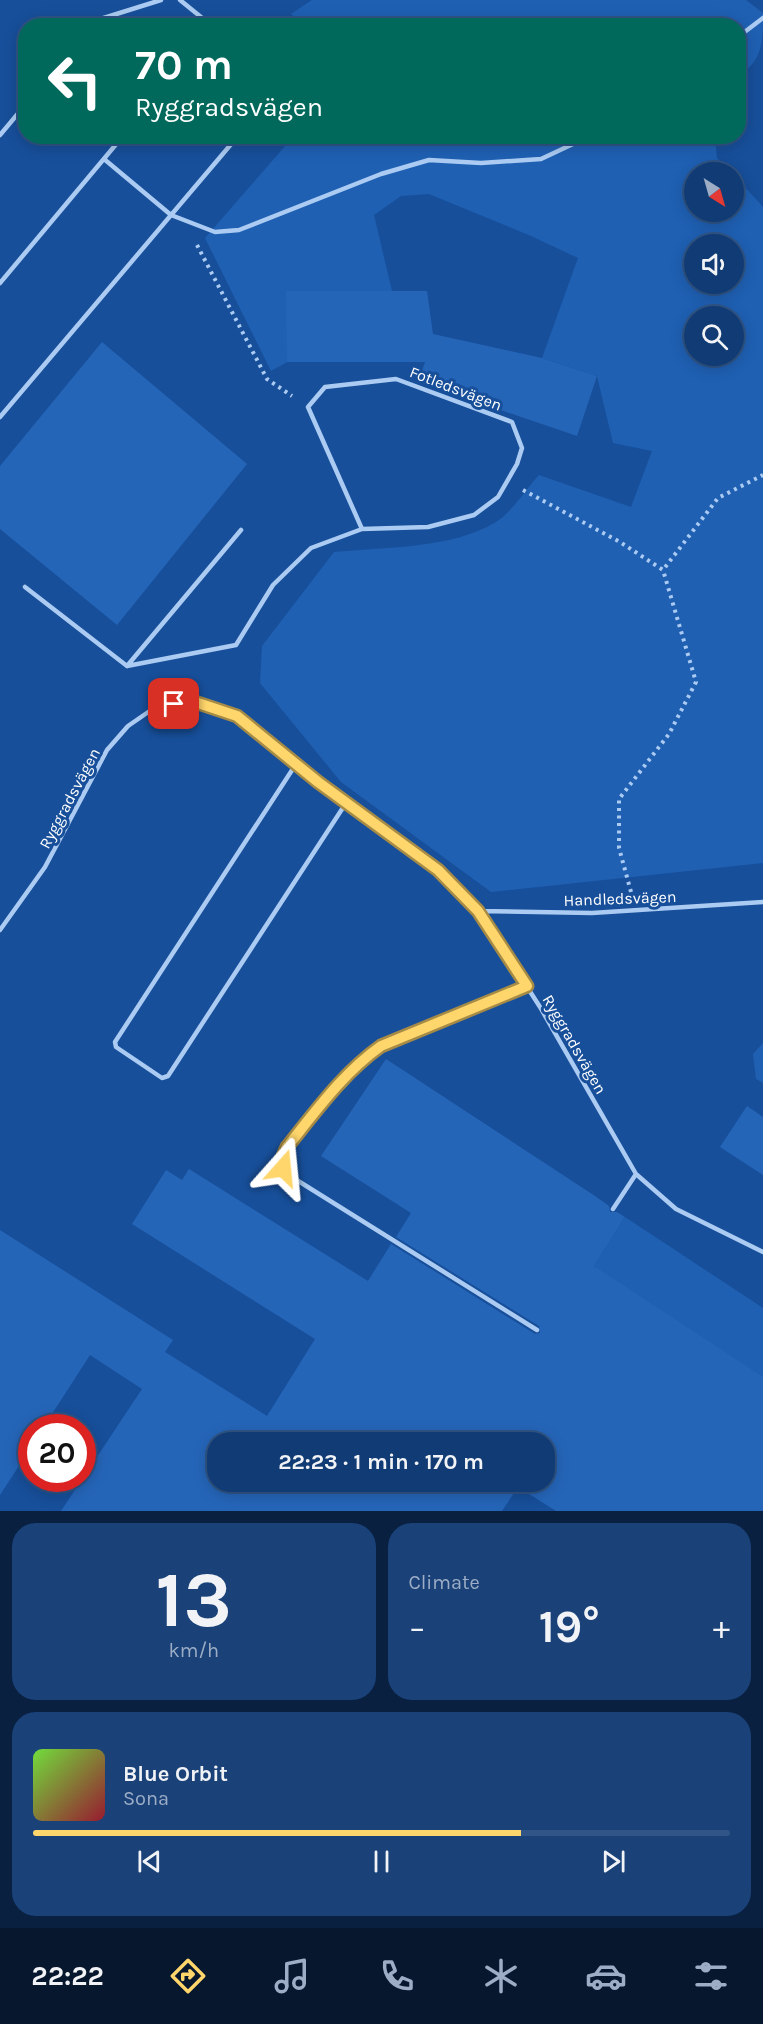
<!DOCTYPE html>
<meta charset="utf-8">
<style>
:root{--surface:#113b74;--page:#1a4279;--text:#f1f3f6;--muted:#9cadc5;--line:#305586;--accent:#ffd66c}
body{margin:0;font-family:Karla,sans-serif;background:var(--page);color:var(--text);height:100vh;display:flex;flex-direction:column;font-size:22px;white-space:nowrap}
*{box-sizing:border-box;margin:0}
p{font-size:20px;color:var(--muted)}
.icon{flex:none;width:33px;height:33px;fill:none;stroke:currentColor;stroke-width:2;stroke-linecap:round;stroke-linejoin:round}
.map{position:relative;height:1511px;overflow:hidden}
.panel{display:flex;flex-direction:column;gap:12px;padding:12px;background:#092040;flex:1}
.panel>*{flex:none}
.banner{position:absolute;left:18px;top:18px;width:728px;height:126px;border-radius:24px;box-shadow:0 3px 15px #0003,0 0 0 2px var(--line);background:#00695c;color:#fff;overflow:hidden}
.needle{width:39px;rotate:143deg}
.buttons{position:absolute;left:684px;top:162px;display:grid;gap:12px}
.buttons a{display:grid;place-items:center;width:60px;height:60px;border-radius:50%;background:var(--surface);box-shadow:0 3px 15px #0003,0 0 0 2px var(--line);font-size:30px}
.speed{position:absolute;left:18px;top:1414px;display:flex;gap:12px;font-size:30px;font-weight:700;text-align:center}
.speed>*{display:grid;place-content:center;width:78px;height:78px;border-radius:50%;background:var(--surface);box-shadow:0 3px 15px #0003,0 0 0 2px var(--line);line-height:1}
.speed .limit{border:9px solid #d22;background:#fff;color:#111}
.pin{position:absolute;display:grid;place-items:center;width:51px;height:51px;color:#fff;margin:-26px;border-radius:12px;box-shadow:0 3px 9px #0006}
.me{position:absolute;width:66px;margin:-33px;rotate:18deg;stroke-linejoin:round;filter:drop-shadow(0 0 4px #0008)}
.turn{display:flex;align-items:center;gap:21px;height:126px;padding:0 18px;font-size:27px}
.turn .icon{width:78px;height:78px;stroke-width:2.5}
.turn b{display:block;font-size:42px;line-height:51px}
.big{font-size:45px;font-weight:700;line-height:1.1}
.panel .widget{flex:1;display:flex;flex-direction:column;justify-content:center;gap:9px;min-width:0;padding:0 21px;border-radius:24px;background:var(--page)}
.panel .dial{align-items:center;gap:0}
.dial b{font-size:78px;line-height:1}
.song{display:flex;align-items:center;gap:18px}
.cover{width:72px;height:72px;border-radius:9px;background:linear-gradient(135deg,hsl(100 70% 55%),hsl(350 70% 35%))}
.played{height:6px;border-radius:3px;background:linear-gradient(90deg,var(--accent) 70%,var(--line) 70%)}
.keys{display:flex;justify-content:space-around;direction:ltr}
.heat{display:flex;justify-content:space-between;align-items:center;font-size:33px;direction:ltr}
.panel .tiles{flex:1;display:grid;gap:12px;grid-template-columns:1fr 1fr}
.widget:last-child{grid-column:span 2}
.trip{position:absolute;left:207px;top:1432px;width:348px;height:60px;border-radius:24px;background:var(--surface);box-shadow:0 3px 15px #0003,0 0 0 2px var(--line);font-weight:700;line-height:60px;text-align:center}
.menu{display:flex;height:96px;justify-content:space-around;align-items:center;background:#07182e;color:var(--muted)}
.menu .icon{width:42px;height:42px}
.menu .selected{color:var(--accent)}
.menu b{font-size:27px;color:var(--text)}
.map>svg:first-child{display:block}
.green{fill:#1f60b3;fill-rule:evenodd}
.building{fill:#2565b8;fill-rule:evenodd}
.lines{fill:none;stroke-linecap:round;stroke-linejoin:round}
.path{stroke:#abcbf2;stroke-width:4;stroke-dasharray:3 4.5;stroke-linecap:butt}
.lane{stroke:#abcbf2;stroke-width:4.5}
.route-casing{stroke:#a68b46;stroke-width:15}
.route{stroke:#ffd66c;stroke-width:10}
.labels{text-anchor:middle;stroke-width:6;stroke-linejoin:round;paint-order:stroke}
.street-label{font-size:16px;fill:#fff;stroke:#174f9a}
</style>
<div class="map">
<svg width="763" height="1511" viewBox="0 0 763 1511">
<rect width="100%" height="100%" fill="#174f9a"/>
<path class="green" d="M 312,0 L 746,0 L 763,13 C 763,41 763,61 738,76 L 738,26 L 306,26 L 291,14 Z
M 293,137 L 715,137 L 717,158 L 731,172 L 694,172 L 694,212 L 734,212 L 734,175 L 763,207 L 763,863 L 491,892 L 341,782 L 260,683 L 262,646 L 334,552 C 384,547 452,549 496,522 C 512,512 526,489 539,475 L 631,507 L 652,451 L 613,443 L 597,376 L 542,358 L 578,258 L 531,236 L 429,194 L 401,196 L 374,215 L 392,291 L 287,291 L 287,362 L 271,371 L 205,238 ZM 694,244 L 734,244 L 734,284 L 694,284 ZM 694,316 L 734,316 L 734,356 L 694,356 Z
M 763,1043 L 763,1083 L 756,1079 L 753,1054 Z
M 625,1217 L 763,1308 L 763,1383 L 594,1266 Z"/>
<path class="building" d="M 286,291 L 427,291 L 433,334 L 542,358 L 597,376 L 577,436 L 418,382 L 425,362 L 287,362 Z
M 102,342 L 247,464 L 117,625 L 0,529 L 0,466 Z
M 386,1059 L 595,1196 L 609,1206 L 610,1212 L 617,1212 L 625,1217 L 594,1266 L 763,1377 L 763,1511 L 556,1511 L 518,1487 L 502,1511 L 61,1511 L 142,1389 L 90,1355 L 43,1428 L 32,1428 L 32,1446 L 0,1495 L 0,1230 L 173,1340 L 165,1352 L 267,1416 L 315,1339 L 132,1224 L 166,1170 L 182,1180 L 189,1169 L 368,1281 L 391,1244 L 535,1334 L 540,1333 L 539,1326 L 396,1237 L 411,1213 L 321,1156 ZM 218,1443 L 544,1443 L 544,1482 L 218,1482 Z
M 747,1106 L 763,1117 L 763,1175 L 720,1147 Z"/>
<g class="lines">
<path class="path" d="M 197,245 L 267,379 L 292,396
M 523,490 L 620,542 L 663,570 L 718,498 L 763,475
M 631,892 L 619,848 L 619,799 L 669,734 L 696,682 L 663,570"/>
<path class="lane" d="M 180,0 L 212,26
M 91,26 L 94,21 L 161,0
M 738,37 L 763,18
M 0,135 L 26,104
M 104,159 L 171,215 L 215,232 L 239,230 L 381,174 L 429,160 L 481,163 L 541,159 L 590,136
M 0,283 L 123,136
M 0,417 L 238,136
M 25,587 L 127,666 L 236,645 L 273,585 L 311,548 L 362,529 L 428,527 L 474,515 L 498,497 L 517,464 L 522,448 L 512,422 L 396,379 L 325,387 L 308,407 L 362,529
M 127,666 L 241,530
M 296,764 L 115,1042 L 116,1047 L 162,1078 L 168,1076 L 346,803
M 478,911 L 592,913 L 763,902
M 0,930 L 45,867 L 107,750 L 128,726 L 157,706 L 192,701 L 237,716 L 318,782 L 438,870 L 478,911 L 540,1007 L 636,1174 L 676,1209 L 763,1252
M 527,986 L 381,1045 L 344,1077 L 287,1147 L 281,1161 L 287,1174 L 537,1330
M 613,1209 L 636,1174"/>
</g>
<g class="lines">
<defs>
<path id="route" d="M 174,704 L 192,701 L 237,716 L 318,782 L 438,870 L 478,911 L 527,986 L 381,1046 C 343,1073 316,1111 287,1147 L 281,1161 L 283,1168"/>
</defs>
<use href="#route" class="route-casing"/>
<use href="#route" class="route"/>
</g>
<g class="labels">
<g class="street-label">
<text transform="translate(456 388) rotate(21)" y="6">Fotledsvägen</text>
<text transform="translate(69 798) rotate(-62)" y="6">Ryggradsvägen</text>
<text transform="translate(620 898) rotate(-2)" y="6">Handledsvägen</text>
<text transform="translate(575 1044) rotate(60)" y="6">Ryggradsvägen</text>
</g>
</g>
</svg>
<div class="buttons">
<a><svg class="needle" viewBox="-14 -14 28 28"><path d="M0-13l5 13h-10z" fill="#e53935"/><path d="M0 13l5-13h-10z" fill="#9cadc5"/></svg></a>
<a><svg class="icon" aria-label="sound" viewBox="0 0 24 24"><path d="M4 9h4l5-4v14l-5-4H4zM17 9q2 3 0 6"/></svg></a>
<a><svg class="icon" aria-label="search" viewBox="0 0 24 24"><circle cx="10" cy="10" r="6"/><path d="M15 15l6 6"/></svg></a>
</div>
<div class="speed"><div class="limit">20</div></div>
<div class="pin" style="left:174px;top:704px;background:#d93025"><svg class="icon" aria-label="arrive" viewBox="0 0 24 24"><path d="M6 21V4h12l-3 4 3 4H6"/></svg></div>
<svg class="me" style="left:283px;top:1168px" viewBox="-20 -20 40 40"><path d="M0-17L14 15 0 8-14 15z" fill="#ffd66c" stroke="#fff" stroke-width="4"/></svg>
<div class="trip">22:23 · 1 min · 170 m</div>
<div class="banner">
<div class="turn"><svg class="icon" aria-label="left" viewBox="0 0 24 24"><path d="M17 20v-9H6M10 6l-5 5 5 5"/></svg><div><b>70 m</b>Ryggradsvägen</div></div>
</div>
</div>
<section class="panel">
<div class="tiles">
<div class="widget dial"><b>13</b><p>km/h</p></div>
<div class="widget"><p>Climate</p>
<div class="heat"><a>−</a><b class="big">19°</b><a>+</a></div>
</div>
<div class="widget">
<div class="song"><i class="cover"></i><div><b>Blue Orbit</b><p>Sona</p></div></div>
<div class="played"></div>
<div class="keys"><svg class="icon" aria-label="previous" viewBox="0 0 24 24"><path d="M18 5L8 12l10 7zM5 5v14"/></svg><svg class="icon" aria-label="pause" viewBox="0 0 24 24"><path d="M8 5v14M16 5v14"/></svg><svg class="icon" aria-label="next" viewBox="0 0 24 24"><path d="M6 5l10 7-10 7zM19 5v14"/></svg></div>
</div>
</div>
</section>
<nav class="menu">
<b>22:22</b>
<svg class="icon selected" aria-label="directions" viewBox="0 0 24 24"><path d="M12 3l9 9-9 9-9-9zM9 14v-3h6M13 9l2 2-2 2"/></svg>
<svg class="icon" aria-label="music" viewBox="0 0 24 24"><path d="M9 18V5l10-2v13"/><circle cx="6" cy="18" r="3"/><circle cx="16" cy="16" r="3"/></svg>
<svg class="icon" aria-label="phone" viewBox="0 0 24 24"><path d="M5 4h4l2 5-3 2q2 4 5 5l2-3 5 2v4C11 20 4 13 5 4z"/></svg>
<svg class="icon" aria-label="climate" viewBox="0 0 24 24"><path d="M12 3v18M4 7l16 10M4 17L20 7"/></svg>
<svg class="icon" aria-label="car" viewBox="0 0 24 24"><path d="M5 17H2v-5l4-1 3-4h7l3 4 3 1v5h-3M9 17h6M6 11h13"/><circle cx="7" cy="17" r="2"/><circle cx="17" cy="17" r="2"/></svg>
<svg class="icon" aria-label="filters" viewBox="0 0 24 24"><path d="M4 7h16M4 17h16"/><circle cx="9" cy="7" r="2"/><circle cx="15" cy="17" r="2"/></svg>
</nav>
